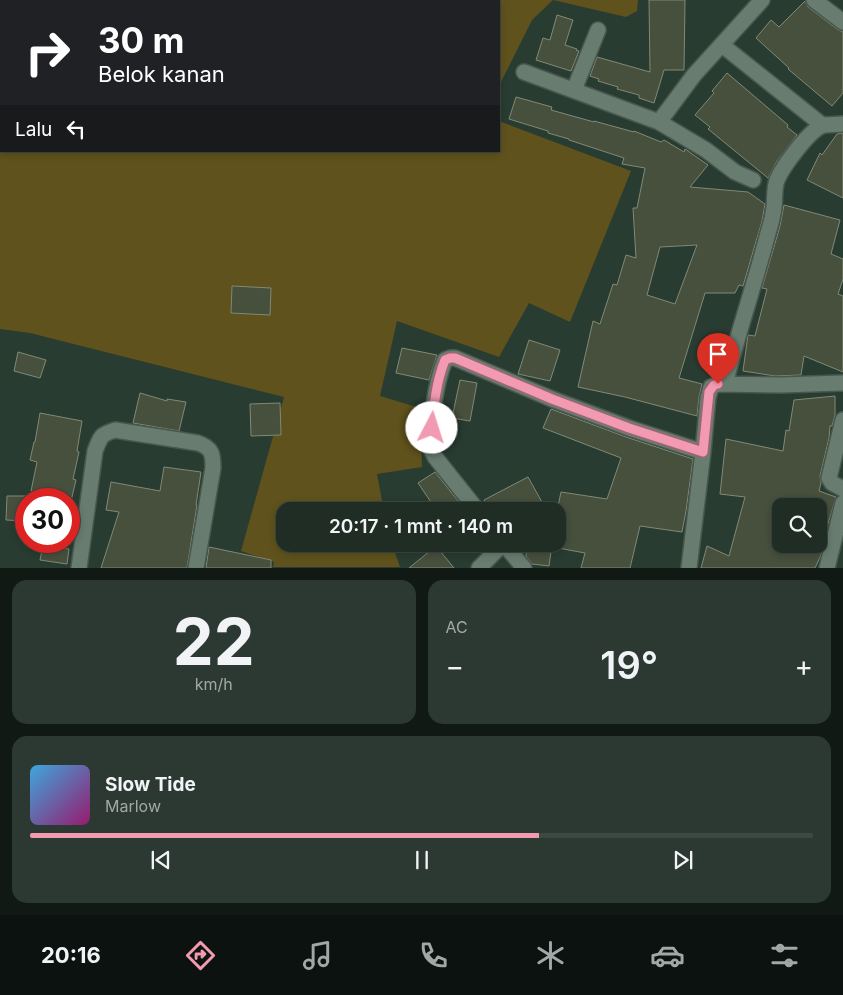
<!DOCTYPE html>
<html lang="id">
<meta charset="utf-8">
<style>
:root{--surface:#1f2d25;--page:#2c3932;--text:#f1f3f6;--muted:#a1a8a7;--line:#3c4942;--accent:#f19ab2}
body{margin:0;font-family:Inter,sans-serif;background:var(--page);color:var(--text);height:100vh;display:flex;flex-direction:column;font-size:19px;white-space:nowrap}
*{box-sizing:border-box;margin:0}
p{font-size:16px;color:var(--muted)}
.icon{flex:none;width:28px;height:28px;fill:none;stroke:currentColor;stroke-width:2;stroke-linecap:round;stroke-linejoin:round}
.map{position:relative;height:568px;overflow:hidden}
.side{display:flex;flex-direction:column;gap:12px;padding:12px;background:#111914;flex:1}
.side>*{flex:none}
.top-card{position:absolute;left:0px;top:0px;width:500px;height:152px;box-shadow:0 2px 8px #0003,0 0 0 1px var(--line);background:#202124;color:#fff;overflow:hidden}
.fabs{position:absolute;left:772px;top:498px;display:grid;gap:10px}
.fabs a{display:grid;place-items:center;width:55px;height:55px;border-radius:10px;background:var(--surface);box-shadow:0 2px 8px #0003,0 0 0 1px var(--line);font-size:25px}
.speed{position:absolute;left:15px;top:488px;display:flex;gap:10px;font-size:25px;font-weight:700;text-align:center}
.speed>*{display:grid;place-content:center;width:65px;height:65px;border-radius:50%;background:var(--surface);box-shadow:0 2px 8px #0003,0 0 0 1px var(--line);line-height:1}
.speed .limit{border:8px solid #d22;background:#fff;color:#111}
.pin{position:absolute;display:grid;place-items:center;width:42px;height:42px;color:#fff;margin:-51px -21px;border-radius:50% 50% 50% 0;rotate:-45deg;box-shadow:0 0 5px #0007}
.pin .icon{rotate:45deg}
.me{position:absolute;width:55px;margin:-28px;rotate:5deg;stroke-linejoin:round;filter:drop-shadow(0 0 4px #0008)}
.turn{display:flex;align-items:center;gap:18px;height:105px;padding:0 15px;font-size:22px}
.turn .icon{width:65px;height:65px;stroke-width:2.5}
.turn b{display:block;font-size:35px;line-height:42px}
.then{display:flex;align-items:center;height:48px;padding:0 15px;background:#0003;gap:10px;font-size:19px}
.big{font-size:38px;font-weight:600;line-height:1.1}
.side .tile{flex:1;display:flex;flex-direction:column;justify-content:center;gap:8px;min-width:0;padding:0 18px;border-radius:15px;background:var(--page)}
.side .dial{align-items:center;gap:0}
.dial b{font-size:65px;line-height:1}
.song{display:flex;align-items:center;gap:15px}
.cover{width:60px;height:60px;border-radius:8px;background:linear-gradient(135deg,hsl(200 70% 55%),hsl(320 70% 35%))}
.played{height:5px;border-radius:2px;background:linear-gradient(90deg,var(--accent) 65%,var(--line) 65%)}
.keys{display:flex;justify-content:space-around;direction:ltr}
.heat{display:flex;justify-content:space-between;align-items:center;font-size:28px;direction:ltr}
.side .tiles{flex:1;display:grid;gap:12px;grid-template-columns:1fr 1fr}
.tile:last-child{grid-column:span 2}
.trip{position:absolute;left:276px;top:502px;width:290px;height:50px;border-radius:15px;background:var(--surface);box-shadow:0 2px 8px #0003,0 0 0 1px var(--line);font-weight:600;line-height:50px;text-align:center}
.menu{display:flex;height:80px;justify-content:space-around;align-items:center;background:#0c120f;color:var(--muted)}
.menu .icon{width:35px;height:35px}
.menu .on{color:var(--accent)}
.menu b{font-size:22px;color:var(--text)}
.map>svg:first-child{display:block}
.green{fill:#5f521c}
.building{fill:#474f3d;stroke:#808a76;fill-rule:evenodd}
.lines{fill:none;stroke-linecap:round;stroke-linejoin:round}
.street-casing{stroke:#47574e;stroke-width:18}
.street{stroke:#687c70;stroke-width:15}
.route-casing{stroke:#9d6474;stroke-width:12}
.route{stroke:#f19ab2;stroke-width:9}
</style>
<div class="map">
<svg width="843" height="568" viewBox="0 0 843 568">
<rect width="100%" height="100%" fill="#293c31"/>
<path class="green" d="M 0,0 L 638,0 L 637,11 L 626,17 L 553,0 L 532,20 L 499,86 L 499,1 L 1,1 L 1,151 L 499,151 L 499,121 L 631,171 L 570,322 L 529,303 L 499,357 L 397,321 L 380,396 L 420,408 L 422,467 L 377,474 L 384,511 L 285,511 L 285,544 L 392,544 L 400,567 L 273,567 L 274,562 L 241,551 L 284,397 L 30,333 L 0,329 Z"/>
<path class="building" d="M 649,0 L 685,0 L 684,70 L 664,70 L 654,103 L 639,98 L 639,95 L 617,89 L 618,87 L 598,81 L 599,79 L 590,76 L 597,57 L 650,72 Z
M 805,1 L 808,7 L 837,29 L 843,32 L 843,93 L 832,106 L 788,69 L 789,68 L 756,38 L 771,20 L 779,27 Z
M 557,15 L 573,20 L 565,45 L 577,49 L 576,50 L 579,51 L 571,71 L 536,60 L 543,38 L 550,40 Z
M 727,73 L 788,125 L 787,127 L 797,135 L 777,161 L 768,178 L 708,129 L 710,127 L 695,115 L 714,93 L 712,91 Z
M 516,97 L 552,107 L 551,110 L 594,122 L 594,121 L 634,132 L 634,131 L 661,142 L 664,140 L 684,152 L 685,149 L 708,165 L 690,187 L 748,192 L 765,204 L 762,221 L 743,286 L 739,285 L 735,293 L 705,293 L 679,378 L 702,384 L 699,397 L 697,416 L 625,397 L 578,387 L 593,321 L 600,324 L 613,284 L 617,285 L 626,255 L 636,258 L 633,208 L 637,208 L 645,168 L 622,164 L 624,158 L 569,140 L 569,139 L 548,133 L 548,131 L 509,119 ZM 697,245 L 675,304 L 647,295 L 660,247 Z
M 843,133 L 843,198 L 807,180 L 820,153 L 822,155 L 837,134 Z
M 784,205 L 840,220 L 831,254 L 843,259 L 843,279 L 838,294 L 843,296 L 843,372 L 804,356 L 801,375 L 775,376 L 743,371 L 748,335 L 755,336 L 767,289 L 762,288 L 780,226 Z
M 232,286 L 271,288 L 270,315 L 231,313 Z
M 529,340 L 560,350 L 550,381 L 518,374 Z
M 402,348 L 437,355 L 429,380 L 396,373 Z
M 18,352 L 46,360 L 40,378 L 14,371 Z
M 460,380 L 477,383 L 470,421 L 452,418 Z
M 140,393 L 167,401 L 167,399 L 186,402 L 179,431 L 133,423 Z
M 835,396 L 835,415 L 832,426 L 830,426 L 829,438 L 820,476 L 821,483 L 819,491 L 836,497 L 822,544 L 823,544 L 821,555 L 815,568 L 701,568 L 707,546 L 729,556 L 745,497 L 720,494 L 726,439 L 783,451 L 786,430 L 789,431 L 794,400 ZM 781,506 L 819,506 L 819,544 L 781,544 Z
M 280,403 L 281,435 L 251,436 L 250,404 Z
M 551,409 L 626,437 L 693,459 L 686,511 L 682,532 L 640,526 L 630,568 L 581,568 L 585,553 L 558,548 L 557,511 L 561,492 L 607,499 L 621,458 L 543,428 Z
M 40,413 L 82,421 L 77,451 L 79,452 L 73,479 L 76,480 L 71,501 L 69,500 L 69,499 L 63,499 L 31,491 L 37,462 L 30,460 L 34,442 L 35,442 Z
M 164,467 L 201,472 L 196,505 L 197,505 L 187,568 L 101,568 L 119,512 L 106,510 L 111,482 L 160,491 Z
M 435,472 L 462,506 L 453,511 L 437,511 L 418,483 Z
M 528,477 L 547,511 L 491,511 L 484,500 Z
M 7,496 L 26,496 L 26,521 L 6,520 Z
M 527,544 L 552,544 L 549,566 L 532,564 L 526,556 Z
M 43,545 L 69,549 L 67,564 L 40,560 Z
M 436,546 L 454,568 L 409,568 Z
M 209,547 L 271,560 L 271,568 L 206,568 Z"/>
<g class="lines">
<defs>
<path id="street" d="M 814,0 L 843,22
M 722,45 L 821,124
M 524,72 L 659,122 L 706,150 L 735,172 L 753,180
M 574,90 L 598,30
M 659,122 L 694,75 L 762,0
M 725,384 C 738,333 755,283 768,233 C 771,224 773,216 774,207 C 775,198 774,188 777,180 C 783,166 810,129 824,125 C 830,124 837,125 843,124
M 843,420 L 829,478 L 832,483 L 843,489
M 478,511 L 435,457 L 431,449 C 430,424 435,384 445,360 L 450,358 L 455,358 L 552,399 L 629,428 L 703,452
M 504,544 L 524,568
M 79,568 L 95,451 C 101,436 100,435 115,430 L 198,443 C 212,448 213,454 213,468 L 196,568
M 479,568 L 503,544
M 689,568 L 703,452 L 708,398 L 711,387 L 718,384 L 780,385 L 843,383
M 827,568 L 843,503"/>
</defs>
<use href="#street" class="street-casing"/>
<use href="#street" class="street"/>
</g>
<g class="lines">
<defs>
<path id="route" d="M 432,428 C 434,405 436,382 445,360 L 450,358 L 455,358 L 552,399 L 629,428 L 703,452 L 709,392 L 714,385 L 718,384"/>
</defs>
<use href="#route" class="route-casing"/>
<use href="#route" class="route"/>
</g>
</svg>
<div class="fabs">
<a><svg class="icon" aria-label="search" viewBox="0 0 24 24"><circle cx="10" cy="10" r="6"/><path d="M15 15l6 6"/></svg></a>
</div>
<div class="speed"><div class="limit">30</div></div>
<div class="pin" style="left:718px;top:384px;background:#d93025"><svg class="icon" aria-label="arrive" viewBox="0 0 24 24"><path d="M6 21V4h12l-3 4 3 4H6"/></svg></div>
<svg class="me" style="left:432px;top:428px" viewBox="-20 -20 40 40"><circle r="19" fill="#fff"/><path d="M0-13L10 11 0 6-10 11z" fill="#f19ab2"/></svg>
<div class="trip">20:17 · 1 mnt · 140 m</div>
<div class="top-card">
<div class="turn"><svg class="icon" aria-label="right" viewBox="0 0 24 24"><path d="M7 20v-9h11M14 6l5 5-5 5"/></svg><div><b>30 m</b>Belok kanan</div></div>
<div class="then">Lalu<svg class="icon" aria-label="left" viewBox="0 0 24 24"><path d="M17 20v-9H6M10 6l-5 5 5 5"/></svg></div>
</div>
</div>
<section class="side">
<div class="tiles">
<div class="tile dial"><b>22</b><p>km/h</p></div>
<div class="tile"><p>AC</p>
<div class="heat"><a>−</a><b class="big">19°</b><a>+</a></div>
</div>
<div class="tile">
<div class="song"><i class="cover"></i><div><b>Slow Tide</b><p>Marlow</p></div></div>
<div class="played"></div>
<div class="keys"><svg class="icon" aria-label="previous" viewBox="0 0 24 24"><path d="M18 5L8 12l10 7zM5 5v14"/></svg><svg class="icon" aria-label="pause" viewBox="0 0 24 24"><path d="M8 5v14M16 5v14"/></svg><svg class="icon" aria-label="next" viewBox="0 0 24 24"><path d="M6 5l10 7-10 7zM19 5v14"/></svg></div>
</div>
</div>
</section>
<nav class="menu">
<b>20:16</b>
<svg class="icon on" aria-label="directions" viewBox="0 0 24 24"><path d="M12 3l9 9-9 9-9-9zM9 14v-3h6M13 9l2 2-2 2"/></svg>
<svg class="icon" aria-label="music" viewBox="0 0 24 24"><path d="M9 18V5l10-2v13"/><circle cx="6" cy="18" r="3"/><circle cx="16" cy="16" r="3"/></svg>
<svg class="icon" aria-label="phone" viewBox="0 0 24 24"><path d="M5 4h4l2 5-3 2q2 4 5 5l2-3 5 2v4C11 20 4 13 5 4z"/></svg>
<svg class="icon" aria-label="climate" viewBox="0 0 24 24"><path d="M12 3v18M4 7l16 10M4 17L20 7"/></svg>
<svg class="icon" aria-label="car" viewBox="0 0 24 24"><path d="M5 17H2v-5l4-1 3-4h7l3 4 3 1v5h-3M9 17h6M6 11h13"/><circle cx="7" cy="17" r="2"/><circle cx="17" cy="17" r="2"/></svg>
<svg class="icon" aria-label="filters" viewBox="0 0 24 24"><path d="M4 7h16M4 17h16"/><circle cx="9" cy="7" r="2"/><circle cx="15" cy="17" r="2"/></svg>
</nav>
